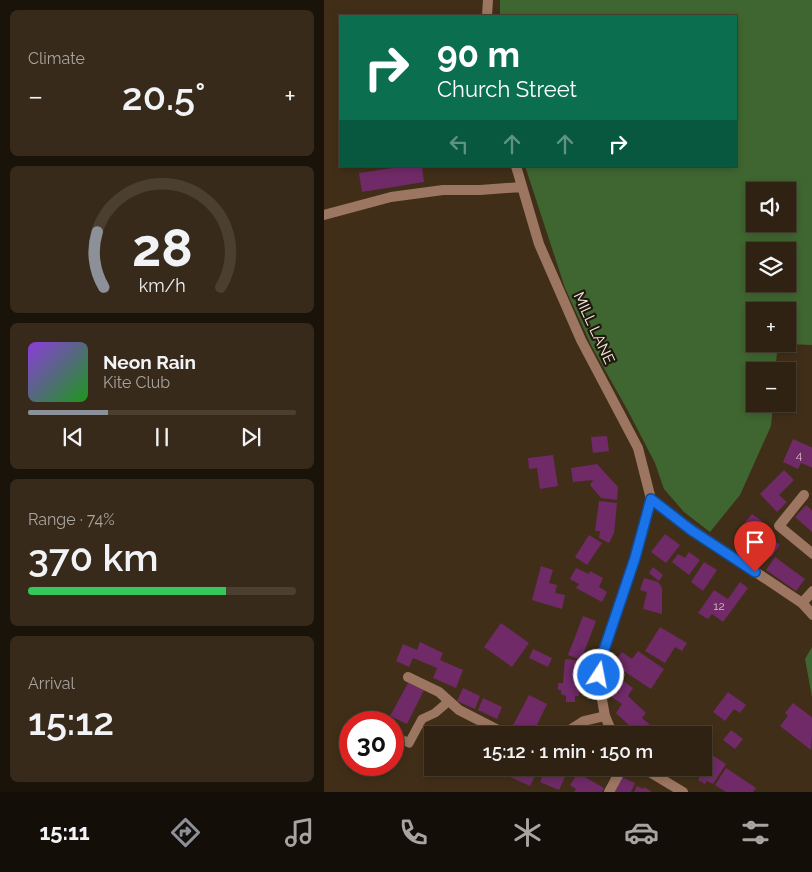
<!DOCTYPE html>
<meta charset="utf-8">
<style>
:root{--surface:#302212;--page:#382a1b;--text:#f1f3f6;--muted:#a8a49f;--line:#4b3f32;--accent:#8c9099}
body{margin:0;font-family:Raleway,sans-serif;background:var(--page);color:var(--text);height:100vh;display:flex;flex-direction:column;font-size:19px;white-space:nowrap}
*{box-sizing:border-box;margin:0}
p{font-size:16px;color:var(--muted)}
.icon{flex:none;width:28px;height:28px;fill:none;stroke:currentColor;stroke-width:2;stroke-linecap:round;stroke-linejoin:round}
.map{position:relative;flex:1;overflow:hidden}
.side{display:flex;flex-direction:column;gap:10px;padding:10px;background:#1a130a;width:324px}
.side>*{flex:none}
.hud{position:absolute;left:15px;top:15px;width:398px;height:152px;border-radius:0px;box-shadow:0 2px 8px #0003,0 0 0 1px var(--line);background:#0b6e4f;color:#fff;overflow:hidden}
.tools{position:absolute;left:422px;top:182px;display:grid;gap:10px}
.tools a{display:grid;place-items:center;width:50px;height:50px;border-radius:0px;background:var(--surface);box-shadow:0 2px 8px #0003,0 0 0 1px var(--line);font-size:25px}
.speed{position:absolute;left:15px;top:711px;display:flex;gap:10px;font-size:25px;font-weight:700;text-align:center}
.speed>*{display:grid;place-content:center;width:65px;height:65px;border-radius:50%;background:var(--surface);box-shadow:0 2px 8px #0003,0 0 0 1px var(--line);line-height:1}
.speed .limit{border:8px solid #d22;background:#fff;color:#111}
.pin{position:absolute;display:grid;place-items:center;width:42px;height:42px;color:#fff;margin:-51px -21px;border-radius:50% 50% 50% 0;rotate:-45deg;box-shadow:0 0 5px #0007}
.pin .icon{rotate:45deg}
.me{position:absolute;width:55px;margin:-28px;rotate:11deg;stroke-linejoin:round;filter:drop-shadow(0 0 4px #0008)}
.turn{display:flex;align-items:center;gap:18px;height:105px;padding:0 15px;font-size:22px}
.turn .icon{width:65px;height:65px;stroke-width:2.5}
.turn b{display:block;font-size:35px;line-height:42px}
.lanes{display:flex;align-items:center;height:48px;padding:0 15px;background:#0003;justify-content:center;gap:25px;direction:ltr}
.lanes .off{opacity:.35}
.big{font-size:38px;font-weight:600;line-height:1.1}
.side .widget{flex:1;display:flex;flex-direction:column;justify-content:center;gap:8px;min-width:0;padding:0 18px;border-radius:8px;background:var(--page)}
.side .dial{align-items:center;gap:0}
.dial svg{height:130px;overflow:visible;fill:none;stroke:var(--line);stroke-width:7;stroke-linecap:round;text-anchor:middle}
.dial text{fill:var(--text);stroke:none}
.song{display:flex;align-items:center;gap:15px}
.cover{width:60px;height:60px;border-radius:8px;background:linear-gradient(135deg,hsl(270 70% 55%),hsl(120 70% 35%))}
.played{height:5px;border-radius:2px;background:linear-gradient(90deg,var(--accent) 30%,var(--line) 30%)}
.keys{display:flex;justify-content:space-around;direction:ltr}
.heat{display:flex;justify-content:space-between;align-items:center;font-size:28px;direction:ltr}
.charge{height:8px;border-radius:4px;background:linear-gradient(90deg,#34c759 74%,var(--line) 0)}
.trip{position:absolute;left:100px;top:726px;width:288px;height:50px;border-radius:0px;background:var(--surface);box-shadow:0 2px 8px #0003,0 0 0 1px var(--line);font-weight:600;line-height:50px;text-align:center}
.menu{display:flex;height:80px;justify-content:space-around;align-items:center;background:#130e07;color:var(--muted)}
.menu .icon{width:35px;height:35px}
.menu .selected{color:var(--accent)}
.menu b{font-size:22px;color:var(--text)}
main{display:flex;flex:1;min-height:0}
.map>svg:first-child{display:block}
.green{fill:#3f6530;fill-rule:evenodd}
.building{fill:#702a68}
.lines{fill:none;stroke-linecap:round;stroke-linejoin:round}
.lane{stroke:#9c7660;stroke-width:9}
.street{stroke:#9c7660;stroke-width:10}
.route-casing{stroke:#114b97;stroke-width:12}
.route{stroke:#1a73e8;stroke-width:9}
.labels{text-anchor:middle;stroke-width:4.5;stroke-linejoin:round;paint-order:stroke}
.number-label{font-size:12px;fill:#d6bcc1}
.street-label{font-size:15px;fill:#f8ecdf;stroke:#20180e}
</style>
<main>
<section class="side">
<div class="widget"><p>Climate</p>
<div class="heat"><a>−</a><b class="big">20.5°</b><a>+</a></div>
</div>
<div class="widget dial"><svg viewBox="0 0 100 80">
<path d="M14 69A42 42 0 1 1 86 69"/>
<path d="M14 69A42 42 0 0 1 10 35" stroke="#8c9099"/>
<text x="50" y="56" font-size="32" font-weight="700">28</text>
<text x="50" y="72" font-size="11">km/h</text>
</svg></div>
<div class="widget">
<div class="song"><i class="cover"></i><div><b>Neon Rain</b><p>Kite Club</p></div></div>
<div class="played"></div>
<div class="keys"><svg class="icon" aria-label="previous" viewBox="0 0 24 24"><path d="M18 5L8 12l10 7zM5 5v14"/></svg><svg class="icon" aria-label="pause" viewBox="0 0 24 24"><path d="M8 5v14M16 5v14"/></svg><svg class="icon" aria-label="next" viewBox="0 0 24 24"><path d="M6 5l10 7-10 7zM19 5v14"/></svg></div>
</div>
<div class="widget"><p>Range · 74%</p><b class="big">370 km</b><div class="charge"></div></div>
<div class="widget"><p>Arrival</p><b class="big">15:12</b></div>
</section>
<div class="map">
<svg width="489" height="792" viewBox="0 0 489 792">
<rect width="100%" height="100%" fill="#402e18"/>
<path class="green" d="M 176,0 L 488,0 L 488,345 L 461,344 L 464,344 L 464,311 L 431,311 L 431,344 L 454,344 L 451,371 L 431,371 L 431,404 L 449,404 L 447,426 L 416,495 L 386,532 L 360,512 L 340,489 L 331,463 L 304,411 L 268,347 L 241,288 L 201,166 L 411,166 L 411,16 L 176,16 ZM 431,191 L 464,191 L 464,224 L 431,224 ZM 431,251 L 464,251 L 464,284 L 431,284 Z
M 488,647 L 488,697 L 481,659 Z"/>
<path class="building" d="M 82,166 L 98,166 L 100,182 L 38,192 L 35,173 Z
M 283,436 L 285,451 L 269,453 L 267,437 Z
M 469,439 L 489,448 L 489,468 L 477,463 L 474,469 L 459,462 Z
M 229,455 L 234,486 L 216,489 L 213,468 L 205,469 L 204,458 Z
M 273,464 L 294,487 L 293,500 L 277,498 L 266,485 L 269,480 L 249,482 L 247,468 Z
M 460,470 L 470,480 L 455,495 L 463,502 L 453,512 L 436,494 Z
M 275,501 L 293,503 L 290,533 L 285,543 L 275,538 L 276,531 L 271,531 Z
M 482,505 L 489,511 L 489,533 L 471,517 Z
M 428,514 L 438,521 L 433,528 L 456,545 L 447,557 L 413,532 Z
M 341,534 L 356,545 L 342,563 L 327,552 Z
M 265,535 L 278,543 L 263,565 L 251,557 Z
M 365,552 L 376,560 L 365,575 L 348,562 L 354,554 L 361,558 Z
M 451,557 L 481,579 L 472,591 L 442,570 Z
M 380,562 L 393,570 L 379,591 L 367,582 Z
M 217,566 L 229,570 L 225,583 L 233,585 L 231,593 L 241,595 L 238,609 L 208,600 Z
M 329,567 L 339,575 L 335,581 L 325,573 Z
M 252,568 L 265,574 L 266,571 L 279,578 L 275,587 L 283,592 L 278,602 L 252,588 L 255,584 L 246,579 Z
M 320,578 L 334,582 L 338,588 L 338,614 L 319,609 L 323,592 L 316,590 Z
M 416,582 L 424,588 L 399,622 L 388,614 L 384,619 L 374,613 L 390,590 L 404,599 Z
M 259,616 L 272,621 L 257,660 L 244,655 Z
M 177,623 L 205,643 L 188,667 L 160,647 Z
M 336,627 L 363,643 L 358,651 L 351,647 L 341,663 L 321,651 Z
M 96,642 L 119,653 L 116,660 L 139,670 L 132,688 L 109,678 L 113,668 L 89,658 L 85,667 L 72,661 L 79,644 L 93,650 Z
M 209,649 L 228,658 L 224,667 L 205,658 Z
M 314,651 L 340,669 L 327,689 L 289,664 L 298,652 L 308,659 Z
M 241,659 L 257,661 L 255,696 L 251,696 L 251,702 L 242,702 L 242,696 L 237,694 L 237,690 L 234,690 L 234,683 L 239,683 Z
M 297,679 L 309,688 L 304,696 L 322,713 L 318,718 L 338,735 L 306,735 L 310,730 L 292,713 L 298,704 L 286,696 Z
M 84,683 L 100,690 L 83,724 L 66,716 Z
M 139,688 L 156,696 L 151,709 L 133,701 Z
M 404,692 L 422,705 L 416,713 L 410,709 L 401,721 L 389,712 Z
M 205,695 L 223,704 L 212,727 L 209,725 L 204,735 L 200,735 L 187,729 Z
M 159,698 L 178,707 L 173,719 L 154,710 Z
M 469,703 L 489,718 L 487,750 L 456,726 L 464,716 L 461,713 Z
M 108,725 L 127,733 L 126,735 L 109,735 L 109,747 L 101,744 Z
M 407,730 L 419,739 L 411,749 L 399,740 Z
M 388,755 L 402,764 L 389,784 L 383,781 L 381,784 L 374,780 Z
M 162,768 L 215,768 L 206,786 L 182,775 L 181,778 L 161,770 Z
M 222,768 L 245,768 L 235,790 L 216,782 Z
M 402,768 L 432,788 L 429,792 L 402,792 L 391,785 Z
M 254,773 L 280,788 L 278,792 L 250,792 L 252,789 L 246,785 Z
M 297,777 L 311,783 L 307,792 L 290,792 Z
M 313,786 L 319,789 L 320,787 L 328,792 L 310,792 Z"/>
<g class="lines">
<path class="lane" d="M 69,735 L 85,743 L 98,719 L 111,713 L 125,701"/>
<path class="street" d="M 163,16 L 164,0
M 192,166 L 215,244 L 257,340 L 314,448 L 327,499 L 311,558 L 278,656 L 275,675 L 277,694 L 281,716 L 289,735
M 0,215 L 67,197 L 119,190 L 156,190 L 198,187
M 480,495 L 455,526 L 489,554
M 327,499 L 367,529 L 478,603 L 489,615
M 478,603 L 489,591
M 84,677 L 115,692 L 135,710 L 184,735
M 238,735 L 260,721 L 281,716
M 319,768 L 359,792
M 285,792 L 298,768"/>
</g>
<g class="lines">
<defs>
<path id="route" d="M 275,675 L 278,656 L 311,558 L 327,499 L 367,530 L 431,572"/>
</defs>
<use href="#route" class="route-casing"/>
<use href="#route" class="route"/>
</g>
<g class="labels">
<g class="number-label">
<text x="475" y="459">4</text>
<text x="395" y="610">12</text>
</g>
<g class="street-label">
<text transform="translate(270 328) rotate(65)" y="5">MILL LANE</text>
</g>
</g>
</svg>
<div class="tools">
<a><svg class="icon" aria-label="sound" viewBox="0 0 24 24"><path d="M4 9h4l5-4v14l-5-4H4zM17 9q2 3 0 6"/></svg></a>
<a><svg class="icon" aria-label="layers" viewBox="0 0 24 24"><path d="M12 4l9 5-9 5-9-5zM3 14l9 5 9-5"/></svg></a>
<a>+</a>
<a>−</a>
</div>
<div class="speed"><div class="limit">30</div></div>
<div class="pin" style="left:431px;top:572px;background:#d93025"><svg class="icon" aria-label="arrive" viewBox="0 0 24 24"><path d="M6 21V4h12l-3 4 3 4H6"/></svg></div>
<svg class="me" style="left:275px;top:675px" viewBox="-20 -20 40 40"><circle r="17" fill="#1a73e8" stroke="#fff" stroke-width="3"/><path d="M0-11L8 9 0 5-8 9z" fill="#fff"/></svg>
<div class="trip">15:12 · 1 min · 150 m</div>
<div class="hud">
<div class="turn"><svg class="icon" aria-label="right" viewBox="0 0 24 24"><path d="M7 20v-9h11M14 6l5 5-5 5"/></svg><div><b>90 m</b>Church Street</div></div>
<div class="lanes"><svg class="icon off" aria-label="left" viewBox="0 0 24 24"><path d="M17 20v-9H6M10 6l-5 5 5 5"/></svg><svg class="icon off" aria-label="ahead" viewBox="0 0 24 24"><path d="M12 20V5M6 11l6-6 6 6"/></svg><svg class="icon off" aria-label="ahead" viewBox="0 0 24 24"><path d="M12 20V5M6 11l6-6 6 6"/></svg><svg class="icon" aria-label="right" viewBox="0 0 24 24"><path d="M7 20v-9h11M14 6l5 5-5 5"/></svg></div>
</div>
</div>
</main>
<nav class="menu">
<b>15:11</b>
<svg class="icon selected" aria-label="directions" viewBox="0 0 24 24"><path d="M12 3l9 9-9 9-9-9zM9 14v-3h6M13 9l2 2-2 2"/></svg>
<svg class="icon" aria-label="music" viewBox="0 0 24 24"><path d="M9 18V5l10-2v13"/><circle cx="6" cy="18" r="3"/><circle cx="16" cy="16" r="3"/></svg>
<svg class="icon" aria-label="phone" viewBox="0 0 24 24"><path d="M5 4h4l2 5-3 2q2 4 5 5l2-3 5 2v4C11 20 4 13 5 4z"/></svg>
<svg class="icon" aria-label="climate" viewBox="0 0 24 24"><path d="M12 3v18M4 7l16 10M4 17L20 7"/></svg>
<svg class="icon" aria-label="car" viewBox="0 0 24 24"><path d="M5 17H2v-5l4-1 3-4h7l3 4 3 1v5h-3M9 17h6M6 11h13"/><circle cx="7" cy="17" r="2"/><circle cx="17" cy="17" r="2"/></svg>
<svg class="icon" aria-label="filters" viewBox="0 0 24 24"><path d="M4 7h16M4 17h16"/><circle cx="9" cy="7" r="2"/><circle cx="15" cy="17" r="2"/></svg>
</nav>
